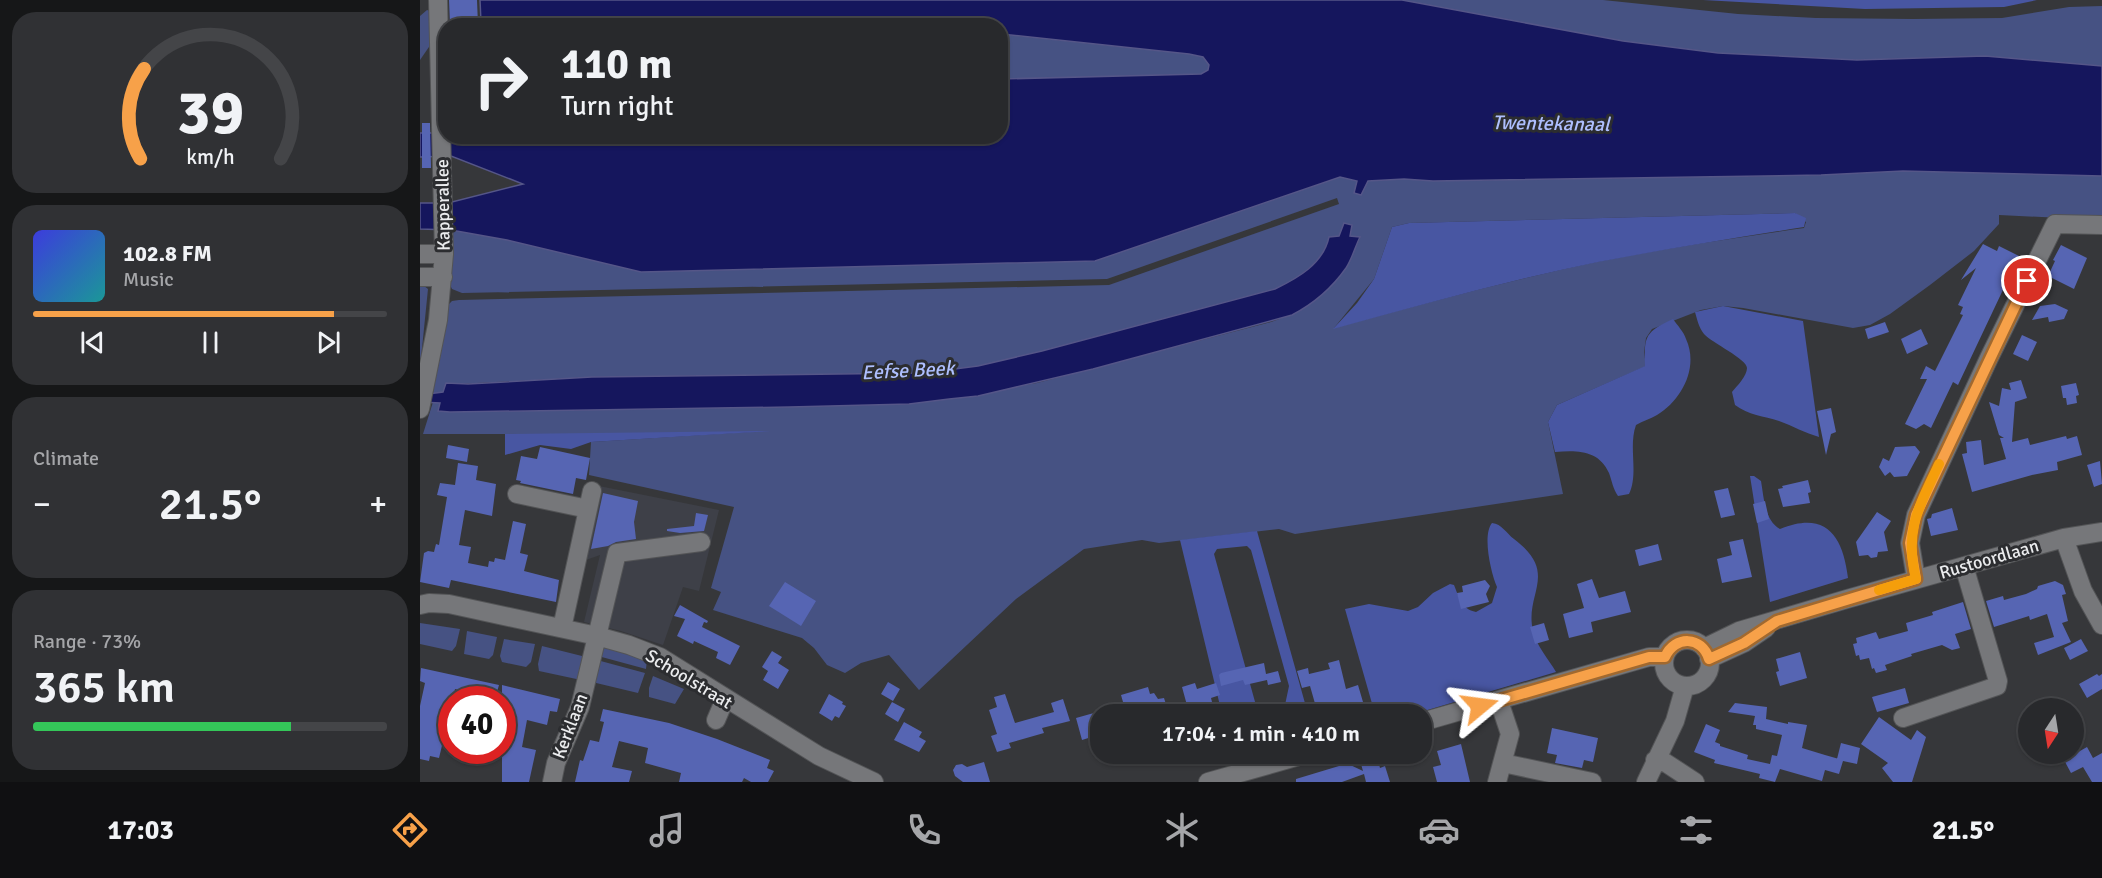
<!DOCTYPE html>
<meta charset="utf-8">
<style>
:root{--surface:#28292c;--page:#303134;--text:#f1f3f6;--muted:#a5a6a9;--line:#444548;--accent:#f7a149}
body{margin:0;font-family:Signika,sans-serif;background:var(--page);color:var(--text);height:100vh;display:flex;flex-direction:column;font-size:22px;white-space:nowrap}
*{box-sizing:border-box;margin:0}
p{font-size:20px;color:var(--muted)}
.icon{flex:none;width:33px;height:33px;fill:none;stroke:currentColor;stroke-width:2;stroke-linecap:round;stroke-linejoin:round}
.map{position:relative;flex:1;overflow:hidden}
.side{display:flex;flex-direction:column;gap:12px;padding:12px;background:#161718;width:420px}
.side>*{flex:none}
.hud{position:absolute;left:18px;top:18px;width:570px;height:126px;border-radius:24px;box-shadow:0 2px 4px #0004,0 0 0 2px var(--line);background:#28292c;color:var(--text);overflow:hidden}
.needle{width:39px;rotate:192deg}
.buttons{position:absolute;left:1598px;top:698px;display:grid;gap:12px}
.buttons a{display:grid;place-items:center;width:66px;height:66px;border-radius:50%;background:var(--surface);box-shadow:0 2px 4px #0004,0 0 0 2px var(--line);font-size:30px}
.speed{position:absolute;left:18px;top:686px;display:flex;gap:12px;font-size:30px;font-weight:700;text-align:center}
.speed>*{display:grid;place-content:center;width:78px;height:78px;border-radius:50%;background:var(--surface);box-shadow:0 2px 4px #0004,0 0 0 2px var(--line);line-height:1}
.speed .limit{border:9px solid #d22;background:#fff;color:#111}
.pin{position:absolute;display:grid;place-items:center;width:51px;height:51px;color:#fff;margin:-26px;border:3px solid #fff;border-radius:50%;box-shadow:0 2px 6px #0007}
.me{position:absolute;width:66px;margin:-33px;rotate:74deg;stroke-linejoin:round;filter:drop-shadow(0 0 4px #0008)}
.turn{display:flex;align-items:center;gap:21px;height:126px;padding:0 24px;font-size:27px}
.turn .icon{width:78px;height:78px;stroke-width:2.5}
.turn b{display:block;font-size:42px;line-height:51px}
.big{font-size:45px;font-weight:600;line-height:1.1}
.side .tile{flex:1;display:flex;flex-direction:column;justify-content:center;gap:9px;min-width:0;padding:0 21px;border-radius:24px;background:var(--page)}
.side .dial{align-items:center;gap:0}
.dial svg{height:156px;overflow:visible;fill:none;stroke:var(--line);stroke-width:7;stroke-linecap:round;text-anchor:middle}
.dial text{fill:var(--text);stroke:none}
.song{display:flex;align-items:center;gap:18px}
.cover{width:72px;height:72px;border-radius:9px;background:linear-gradient(135deg,hsl(240 70% 55%),hsl(180 70% 35%))}
.played{height:6px;border-radius:3px;background:linear-gradient(90deg,var(--accent) 85%,var(--line) 85%)}
.keys{display:flex;justify-content:space-around;direction:ltr}
.heat{display:flex;justify-content:space-between;align-items:center;font-size:33px;direction:ltr}
.charge{height:9px;border-radius:4px;background:linear-gradient(90deg,#34c759 73%,var(--line) 0)}
.trip{position:absolute;left:670px;top:704px;width:342px;height:60px;border-radius:24px;background:var(--surface);box-shadow:0 2px 4px #0004,0 0 0 2px var(--line);font-weight:600;line-height:60px;text-align:center}
.menu{display:flex;height:96px;justify-content:space-around;align-items:center;background:#101012;color:var(--muted)}
.menu .icon{width:42px;height:42px}
.menu .current{color:var(--accent)}
.menu b{font-size:27px;color:var(--text)}
main{display:flex;flex:1;min-height:0}
.map>svg:first-child{display:block}
.built{fill:#3e4048}
.green{fill:#465283;fill-rule:evenodd}
.forest{fill:#4856a2}
.water{fill:#15165d;stroke:#555688;stroke-width:1.5}
.building{fill:#5665b3}
.lines{fill:none;stroke-linecap:round;stroke-linejoin:round}
.minor-casing{stroke:#535456;stroke-width:20}
.minor{stroke:#76777a;stroke-width:18}
.route-casing{stroke:#a1692f;stroke-width:15}
.route{stroke:#f7a149;stroke-width:10}
.slow{stroke:#f59e0b;stroke-width:10}
.labels{text-anchor:middle;stroke-width:6;stroke-linejoin:round;paint-order:stroke}
.street-label{font-size:18px;fill:#ebecee;stroke:#2c2d30}
.water-label{font-size:20px;font-style:italic;fill:#aebffe;stroke:#2c2d30}
</style>
<main>
<section class="side">
<div class="tile dial"><svg viewBox="0 0 100 80">
<path d="M14 69A42 42 0 1 1 86 69"/>
<path d="M14 69A42 42 0 0 1 16 23" stroke="#f7a149"/>
<text x="50" y="56" font-size="32" font-weight="700">39</text>
<text x="50" y="72" font-size="11">km/h</text>
</svg></div>
<div class="tile">
<div class="song"><i class="cover"></i><div><b>102.8 FM</b><p>Music</p></div></div>
<div class="played"></div>
<div class="keys"><svg class="icon" aria-label="previous" viewBox="0 0 24 24"><path d="M18 5L8 12l10 7zM5 5v14"/></svg><svg class="icon" aria-label="pause" viewBox="0 0 24 24"><path d="M8 5v14M16 5v14"/></svg><svg class="icon" aria-label="next" viewBox="0 0 24 24"><path d="M6 5l10 7-10 7zM19 5v14"/></svg></div>
</div>
<div class="tile"><p>Climate</p>
<div class="heat"><a>−</a><b class="big">21.5°</b><a>+</a></div>
</div>
<div class="tile"><p>Range · 73%</p><b class="big">365 km</b><div class="charge"></div></div>
</section>
<div class="map">
<svg width="1682" height="782" viewBox="0 0 1682 782">
<rect width="100%" height="100%" fill="#36373a"/>
<path class="built" d="M 179,486 L 299,510 L 279,591 L 263,587 L 243,645 L 201,631 L 164,622 L 180,555 L 163,561 Z"/>
<path class="green" d="M 982,0 L 1183,0 L 1318,14 L 1396,18 L 1493,19 L 1582,18 L 1649,7 L 1682,6 L 1682,66 L 1565,56 L 1437,60 L 1298,53 L 1203,41 Z
M 7,10 L 10,11 L 11,44 L 0,60 L 0,16 Z
M 580,34 L 769,54 L 783,57 L 789,65 L 788,70 L 782,74 L 581,79 Z
M 1483,171 L 1682,176 L 1682,220 L 1579,215 L 1579,224 L 1554,251 L 1510,285 L 1470,314 L 1450,325 L 1433,328 L 1323,308 L 1303,306 L 1281,310 L 1232,329 L 1226,338 L 1224,352 L 1226,366 L 1137,405 L 1128,422 L 1143,494 L 875,534 L 859,529 L 739,543 L 722,540 L 664,549 L 596,599 L 499,690 L 469,655 L 441,663 L 425,673 L 407,665 L 394,648 L 382,638 L 293,610 L 301,592 L 291,588 L 314,507 L 169,475 L 171,442 L 329,432 L 205,434 L 3,434 L 13,402 L 20,403 L 19,411 L 30,412 L 489,404 L 617,383 L 851,322 C 882,311 907,296 926,268 C 932,259 935,247 940,238 L 909,237 C 902,264 878,278 855,289 L 622,351 L 558,366 L 527,370 L 497,373 L 172,377 L 38,384 L 23,392 L 15,394 L 13,393 L 27,306 L 32,301 L 39,300 L 689,285 L 919,204 L 917,198 L 687,279 L 42,293 L 32,289 L 30,285 L 29,257 L 33,247 L 31,230 L 87,240 L 495,265 L 675,261 L 920,177 L 937,181 L 984,179 L 1013,181 L 1401,175 ZM 1375,213 L 1386,222 L 1384,228 C 1314,238 1245,248 1176,262 C 1088,281 1001,304 914,328 L 954,279 L 972,227 L 989,223 Z
M 0,283 L 8,289 L 0,368 Z
M 0,623 L 40,629 L 36,646 L 32,651 L 0,644 Z
M 47,631 L 77,637 L 73,655 L 69,659 L 44,654 Z
M 84,639 L 115,644 L 111,662 L 106,667 L 82,662 L 80,656 Z
M 181,643 L 227,659 L 226,669 L 178,656 Z
M 122,646 L 166,657 L 161,680 L 119,671 L 118,664 Z
M 177,660 L 225,673 L 218,693 L 172,682 Z
M 233,676 L 264,689 L 255,704 L 229,697 L 229,688 Z"/>
<path class="forest" d="M 1283,0 L 1617,0 L 1584,7 L 1445,9 Z
M 1375,213 L 1386,218 L 1384,227 C 1315,238 1246,249 1178,262 C 1089,280 1001,305 913,329 L 937,303 L 954,279 L 972,227 L 989,223 Z
M 1303,306 L 1383,321 L 1399,437 C 1385,433 1373,426 1359,421 C 1344,416 1328,415 1315,405 L 1312,392 C 1317,386 1327,376 1327,368 C 1327,359 1292,343 1284,334 C 1279,328 1277,319 1275,312 Z
M 1253,319 C 1257,325 1264,332 1266,339 C 1279,367 1262,400 1237,415 C 1230,419 1223,421 1216,425 C 1208,447 1219,473 1209,494 L 1198,496 C 1193,489 1192,481 1189,473 C 1179,450 1157,450 1135,452 L 1128,422 L 1137,405 L 1225,366 C 1224,336 1225,332 1253,319 Z
M 351,431 L 171,442 L 151,449 L 120,445 L 85,455 L 85,434 Z
M 1330,476 L 1334,476 L 1341,481 C 1344,497 1344,520 1360,529 C 1406,510 1423,536 1428,578 L 1350,602 Z
M 1072,523 C 1082,524 1086,533 1094,539 C 1140,574 1104,593 1113,631 C 1116,645 1129,660 1136,672 L 994,714 L 955,714 L 925,609 L 949,604 L 988,611 L 998,607 L 1013,593 L 1030,584 L 1034,585 C 1039,597 1041,609 1056,612 L 1072,603 L 1077,587 C 1071,573 1062,535 1072,523 Z
M 837,531 L 888,714 L 856,714 L 865,705 L 869,686 L 831,550 L 827,546 L 797,549 L 794,554 L 837,709 L 843,714 L 802,714 L 760,540 Z"/>
<path class="water" d="M 60,0 L 982,0 L 1203,41 L 1298,53 L 1437,60 L 1565,56 L 1682,66 L 1682,176 L 1483,171 L 1401,175 L 1013,181 L 984,179 L 948,181 L 941,195 L 934,193 L 937,181 L 920,177 L 675,261 L 221,272 L 87,240 L 31,230 L 0,229 L 0,203 L 28,203 L 103,184 L 31,156 L 0,157 L 0,133 L 25,133 L 26,136 L 580,136 L 581,79 L 781,74 L 788,70 L 789,65 L 783,57 L 769,54 L 581,34 L 580,26 L 162,25 L 171,23 L 172,18 L 167,17 L 61,22 Z
M 924,223 L 932,225 L 930,236 L 940,237 C 935,247 932,259 926,268 C 912,288 893,304 872,315 L 673,369 L 558,396 L 529,399 L 489,404 L 369,407 L 30,412 L 18,411 L 20,403 L 0,402 L 0,395 L 23,392 L 26,383 L 48,384 L 172,377 L 497,373 L 527,370 L 558,366 L 622,351 L 855,289 C 878,278 903,264 909,237 L 919,236 Z"/>
<path class="building" d="M 29,0 L 57,0 L 58,25 L 30,25 Z
M 2,123 L 10,123 L 11,168 L 2,168 Z
M 1563,244 L 1577,251 L 1579,246 L 1599,256 L 1538,385 L 1533,382 L 1511,428 L 1504,424 L 1496,429 L 1485,424 L 1507,379 L 1500,379 L 1506,366 L 1515,371 L 1543,315 L 1540,314 L 1543,307 L 1538,305 L 1556,268 L 1541,280 Z
M 1641,245 L 1667,258 L 1654,289 L 1628,276 L 1635,261 L 1633,260 Z
M 1635,304 L 1648,310 L 1644,319 L 1629,322 L 1628,317 L 1612,320 L 1620,306 Z
M 1465,322 L 1469,332 L 1448,339 L 1445,329 Z
M 1501,329 L 1508,344 L 1487,354 L 1481,339 Z
M 1602,335 L 1617,342 L 1608,361 L 1593,354 Z
M 1601,380 L 1607,398 L 1595,402 L 1592,442 L 1608,438 L 1610,445 L 1646,436 L 1647,439 L 1657,436 L 1662,455 L 1637,462 L 1638,470 L 1612,475 L 1552,492 L 1542,454 L 1547,453 L 1546,442 L 1561,440 L 1564,465 L 1586,459 L 1580,438 L 1584,438 L 1579,435 L 1569,402 L 1579,406 L 1582,388 L 1591,390 L 1589,383 Z
M 1656,383 L 1659,395 L 1656,396 L 1657,403 L 1647,405 L 1646,398 L 1643,398 L 1641,386 Z
M 1411,408 L 1416,432 L 1411,434 L 1406,455 L 1397,411 Z
M 28,445 L 49,449 L 47,462 L 26,458 Z
M 1495,446 L 1500,452 L 1487,476 L 1474,477 L 1470,472 L 1465,476 L 1459,467 L 1463,458 L 1469,461 L 1475,447 Z
M 120,447 L 170,458 L 166,480 L 156,478 L 153,494 L 100,483 L 101,481 L 96,480 L 101,456 L 117,459 Z
M 1680,461 L 1682,484 L 1674,487 L 1667,465 Z
M 38,463 L 58,466 L 56,480 L 76,484 L 72,516 L 45,510 L 39,545 L 51,547 L 48,563 L 68,567 L 69,561 L 74,562 L 75,558 L 85,560 L 93,521 L 106,524 L 100,553 L 108,555 L 104,571 L 139,580 L 136,602 L 31,580 L 29,588 L 0,582 L 4,553 L 8,551 L 14,552 L 16,544 L 19,545 L 27,497 L 17,495 L 20,483 L 35,485 Z
M 1388,480 L 1391,492 L 1388,493 L 1390,503 L 1363,507 L 1358,489 L 1363,488 L 1362,486 Z
M 1308,488 L 1315,515 L 1301,518 L 1294,491 Z
M 183,493 L 218,501 L 214,522 L 216,539 L 196,542 L 188,546 L 171,549 Z
M 1345,501 L 1349,519 L 1337,523 L 1333,504 Z
M 1532,508 L 1538,530 L 1511,536 L 1507,519 L 1511,518 L 1512,514 Z
M 1457,512 L 1471,521 L 1464,532 L 1468,551 L 1458,552 L 1457,557 L 1451,558 L 1448,555 L 1439,556 L 1436,542 Z
M 276,513 L 288,515 L 284,531 L 260,533 L 247,531 L 247,529 L 274,526 Z
M 1323,539 L 1332,577 L 1302,583 L 1297,559 L 1312,555 L 1309,542 Z
M 1238,544 L 1242,560 L 1219,566 L 1215,550 Z
M 1172,579 L 1179,598 L 1205,591 L 1211,612 L 1171,622 L 1173,632 L 1149,638 L 1143,614 L 1164,608 L 1157,584 Z
M 1065,580 L 1070,586 L 1066,594 L 1069,602 L 1041,609 L 1037,593 L 1043,592 L 1042,586 Z
M 1635,581 L 1643,585 L 1646,594 L 1642,595 L 1648,621 L 1642,623 L 1651,642 L 1618,655 L 1614,643 L 1634,637 L 1627,614 L 1610,620 L 1609,616 L 1574,627 L 1566,601 L 1583,596 L 1584,600 L 1606,594 L 1617,589 L 1618,586 Z
M 365,582 L 396,601 L 381,626 L 349,606 Z
M 1543,602 L 1551,629 L 1535,634 L 1540,648 L 1532,650 L 1522,645 L 1491,654 L 1492,656 L 1465,665 L 1467,670 L 1456,673 L 1454,668 L 1452,669 L 1449,658 L 1440,660 L 1439,655 L 1436,656 L 1433,644 L 1437,643 L 1436,638 L 1456,632 L 1459,639 L 1488,631 L 1486,623 L 1513,615 L 1512,612 Z
M 260,605 L 288,621 L 287,623 L 284,622 L 282,627 L 320,646 L 310,665 L 296,658 L 298,652 L 274,641 L 273,644 L 257,636 L 265,619 L 254,616 Z
M 1124,623 L 1129,640 L 1115,644 L 1110,627 Z
M 1661,639 L 1668,651 L 1650,660 L 1644,648 Z
M 352,651 L 362,657 L 358,663 L 369,670 L 358,689 L 343,680 L 348,671 L 342,667 Z
M 1380,652 L 1387,678 L 1360,686 L 1356,672 L 1359,671 L 1356,659 Z
M 919,660 L 926,689 L 938,685 L 943,702 L 914,711 L 915,714 L 898,714 L 890,686 L 882,688 L 877,671 L 888,668 L 889,674 L 910,669 L 908,663 Z
M 844,663 L 846,674 L 858,671 L 861,682 L 848,685 L 847,680 L 825,685 L 823,680 L 801,686 L 799,675 L 801,673 Z
M 1,668 L 79,685 L 75,699 L 35,689 L 33,699 L 32,699 L 32,707 L 25,705 L 20,728 L 26,729 L 19,758 L 10,756 L 9,761 L 0,759 L 0,706 L 5,683 L 0,681 Z
M 1677,674 L 1679,676 L 1682,674 L 1682,689 L 1667,698 L 1659,684 Z
M 468,682 L 480,689 L 473,701 L 461,694 Z
M 775,683 L 777,689 L 796,683 L 800,695 L 791,698 L 792,702 L 768,709 L 762,687 Z
M 82,685 L 140,699 L 137,712 L 130,711 L 127,725 L 107,720 L 102,747 L 116,750 L 109,782 L 82,782 Z
M 728,687 L 730,694 L 734,693 L 738,699 L 744,698 L 749,714 L 721,714 L 719,705 L 705,709 L 701,695 Z
M 1485,688 L 1489,703 L 1457,712 L 1452,697 Z
M 409,694 L 423,702 L 422,704 L 426,706 L 419,718 L 415,716 L 412,721 L 399,713 Z
M 585,694 L 595,723 L 634,712 L 631,703 L 643,699 L 650,721 L 622,728 L 624,733 L 589,743 L 591,748 L 577,752 L 571,736 L 577,734 L 569,710 L 577,707 L 574,697 Z
M 472,702 L 485,709 L 478,722 L 465,714 Z
M 1315,703 L 1347,707 L 1346,719 L 1368,724 L 1368,722 L 1387,725 L 1382,748 L 1405,755 L 1419,759 L 1417,759 L 1421,743 L 1440,748 L 1437,764 L 1423,761 L 1419,774 L 1405,770 L 1402,781 L 1360,769 L 1355,782 L 1339,778 L 1340,774 L 1294,763 L 1295,760 L 1274,752 L 1286,724 L 1300,730 L 1295,742 L 1300,744 L 1300,746 L 1328,755 L 1327,759 L 1350,764 L 1352,755 L 1357,756 L 1362,735 L 1336,729 L 1336,725 L 1333,725 L 1335,716 L 1308,712 Z
M 183,709 L 249,723 L 297,739 L 350,760 L 347,768 L 354,771 L 348,782 L 331,782 L 324,778 L 322,782 L 259,782 L 261,773 L 225,763 L 228,748 L 199,741 L 192,767 L 212,771 L 209,782 L 155,782 L 160,760 L 163,761 L 170,740 L 179,742 L 184,722 L 180,721 Z
M 681,711 L 681,734 L 662,740 L 656,718 Z
M 1459,717 L 1491,740 L 1497,730 L 1506,737 L 1492,782 L 1473,782 L 1462,768 L 1468,763 L 1441,744 Z
M 484,722 L 502,732 L 499,737 L 506,741 L 499,752 L 474,740 Z
M 1132,728 L 1178,738 L 1173,762 L 1164,760 L 1162,768 L 1135,763 L 1137,755 L 1127,753 Z
M 1041,744 L 1050,782 L 1017,782 L 1013,767 L 1021,765 L 1017,751 Z
M 1667,747 L 1673,758 L 1682,753 L 1682,782 L 1672,782 L 1663,767 L 1651,773 L 1644,760 Z
M 951,753 L 956,753 L 960,768 L 965,766 L 970,782 L 946,782 L 944,774 L 922,782 L 876,782 L 876,779 L 919,766 L 924,762 L 943,771 L 939,757 Z
M 564,762 L 570,782 L 543,782 L 535,776 L 533,770 L 536,765 L 542,764 L 547,767 Z"/>
<g class="lines">
<defs>
<path id="minor" d="M 0,254 L 24,254
M 0,277 L 23,277
M 0,409 L 18,320 L 24,254 L 18,0
M 97,494 L 168,509
M 1644,538 L 1663,591 L 1682,625
M 1496,579 L 1490,543 L 1496,515 L 1569,358 L 1635,224 L 1682,225
M 0,605 L 9,603 L 29,604 L 177,636 L 209,645 L 240,657 L 399,756 L 454,782
M 142,628 L 172,491
M1244 663a23 23 0 1 1 46 0a23 23 0 1 1-46 0Z
M 1284,648 L 1319,631 L 1427,599 L 1644,538 L 1682,532
M 1289,659 L 1324,643 L 1346,628
M 1483,718 L 1577,686 L 1578,681 L 1544,566
M 296,720 L 305,699
M 1002,722 L 1229,657 L 1245,657
M 1235,760 L 1246,763 L 1275,782
M 1083,763 L 1172,782
M 132,782 L 136,763 L 160,707 L 197,553 L 281,542
M 788,782 L 890,753
M 1077,782 L 1090,734 L 1079,701
M 1226,782 L 1255,721 L 1265,686"/>
</defs>
<use href="#minor" class="minor-casing"/>
<use href="#minor" class="minor"/>
</g>
<g class="lines">
<defs>
<path id="route" d="M 1060,706 L 1229,657 L 1245,657 C 1255,635 1282,636 1289,659 L 1324,643 L 1357,621 L 1496,579 L 1490,543 L 1496,515 L 1607,281"/>
</defs>
<use href="#route" class="route-casing"/>
<use href="#route" class="route"/>
<path class="slow" d="M 1459,590 L 1496,579 C 1484,530 1499,507 1519,464"/>
</g>
<g class="labels">
<g class="street-label">
<text transform="translate(23 205) rotate(-91)" y="6">Kapperallee</text>
<text transform="translate(1569 559) rotate(-16)" y="6">Rustoordlaan</text>
<text transform="translate(269 679) rotate(31)" y="6">Schoolstraat</text>
<text transform="translate(150 726) rotate(-69)" y="6">Kerklaan</text>
</g>
<g class="water-label">
<text transform="translate(1131 123) rotate(1)" y="7">Twentekanaal</text>
<text transform="translate(488 370) rotate(-3)" y="7">Eefse Beek</text>
</g>
</g>
</svg>
<div class="buttons">
<a><svg class="needle" viewBox="-14 -14 28 28"><path d="M0-13l5 13h-10z" fill="#e53935"/><path d="M0 13l5-13h-10z" fill="#a5a6a9"/></svg></a>
</div>
<div class="speed"><div class="limit">40</div></div>
<div class="pin" style="left:1607px;top:281px;background:#d93025"><svg class="icon" aria-label="arrive" viewBox="0 0 24 24"><path d="M6 21V4h12l-3 4 3 4H6"/></svg></div>
<svg class="me" style="left:1060px;top:706px" viewBox="-20 -20 40 40"><path d="M0-17L14 15 0 8-14 15z" fill="#f7a149" stroke="#fff" stroke-width="4"/></svg>
<div class="trip">17:04 · 1 min · 410 m</div>
<div class="hud">
<div class="turn"><svg class="icon" aria-label="right" viewBox="0 0 24 24"><path d="M7 20v-9h11M14 6l5 5-5 5"/></svg><div><b>110 m</b>Turn right</div></div>
</div>
</div>
</main>
<nav class="menu">
<b>17:03</b>
<svg class="icon current" aria-label="directions" viewBox="0 0 24 24"><path d="M12 3l9 9-9 9-9-9zM9 14v-3h6M13 9l2 2-2 2"/></svg>
<svg class="icon" aria-label="music" viewBox="0 0 24 24"><path d="M9 18V5l10-2v13"/><circle cx="6" cy="18" r="3"/><circle cx="16" cy="16" r="3"/></svg>
<svg class="icon" aria-label="phone" viewBox="0 0 24 24"><path d="M5 4h4l2 5-3 2q2 4 5 5l2-3 5 2v4C11 20 4 13 5 4z"/></svg>
<svg class="icon" aria-label="climate" viewBox="0 0 24 24"><path d="M12 3v18M4 7l16 10M4 17L20 7"/></svg>
<svg class="icon" aria-label="car" viewBox="0 0 24 24"><path d="M5 17H2v-5l4-1 3-4h7l3 4 3 1v5h-3M9 17h6M6 11h13"/><circle cx="7" cy="17" r="2"/><circle cx="17" cy="17" r="2"/></svg>
<svg class="icon" aria-label="filters" viewBox="0 0 24 24"><path d="M4 7h16M4 17h16"/><circle cx="9" cy="7" r="2"/><circle cx="15" cy="17" r="2"/></svg>
<b>21.5°</b>
</nav>
